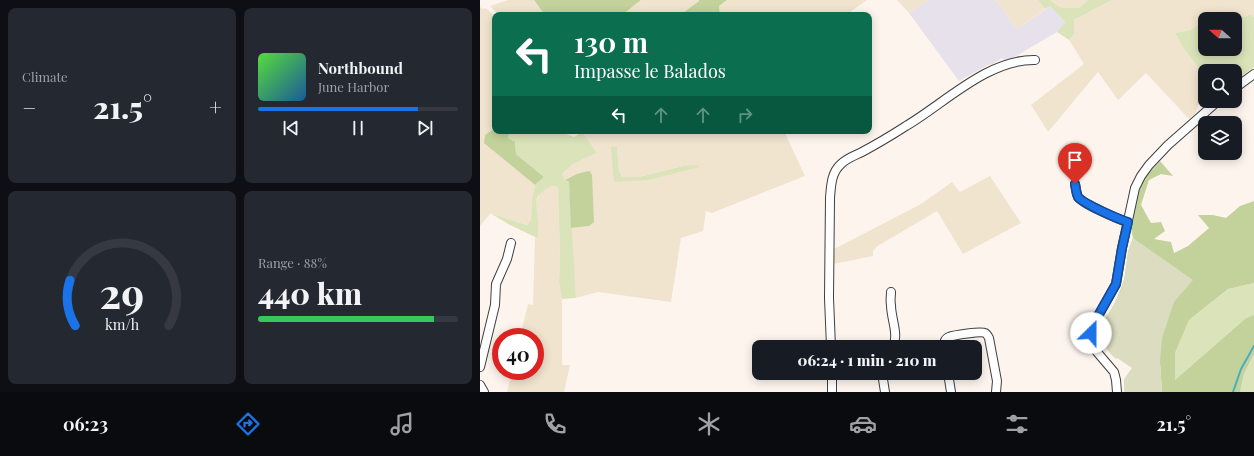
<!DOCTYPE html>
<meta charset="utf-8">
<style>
:root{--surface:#171b24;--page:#242831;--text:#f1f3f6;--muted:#9ea1a6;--line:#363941;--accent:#1a73e8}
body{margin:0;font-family:"Playfair Display",serif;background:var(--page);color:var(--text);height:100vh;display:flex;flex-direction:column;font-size:15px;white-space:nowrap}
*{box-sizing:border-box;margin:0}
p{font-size:13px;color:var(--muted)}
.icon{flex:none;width:22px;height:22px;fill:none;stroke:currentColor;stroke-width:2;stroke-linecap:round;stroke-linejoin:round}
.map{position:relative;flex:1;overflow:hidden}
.sheet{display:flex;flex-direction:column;gap:8px;padding:8px;background:#0d0f14;width:480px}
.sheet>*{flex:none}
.top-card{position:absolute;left:12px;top:12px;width:380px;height:122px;border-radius:8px;box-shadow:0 2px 10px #0003;background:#0b6e4f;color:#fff;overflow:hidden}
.needle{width:26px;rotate:291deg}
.fabs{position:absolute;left:718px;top:12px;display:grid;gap:8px}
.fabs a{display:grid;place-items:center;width:44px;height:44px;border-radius:8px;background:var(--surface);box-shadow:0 2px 10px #0003;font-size:20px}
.speed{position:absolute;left:12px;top:328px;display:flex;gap:8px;font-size:20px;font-weight:700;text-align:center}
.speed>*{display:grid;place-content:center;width:52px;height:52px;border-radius:50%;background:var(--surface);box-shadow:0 2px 10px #0003;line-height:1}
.speed .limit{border:6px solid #d22;background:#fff;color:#111}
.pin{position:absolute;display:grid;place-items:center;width:34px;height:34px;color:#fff;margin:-41px -17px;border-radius:50% 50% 50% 0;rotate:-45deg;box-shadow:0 0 4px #0007}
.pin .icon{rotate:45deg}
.me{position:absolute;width:44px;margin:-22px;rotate:23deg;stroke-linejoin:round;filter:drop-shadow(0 0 3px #0008)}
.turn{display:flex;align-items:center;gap:14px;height:84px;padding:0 16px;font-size:18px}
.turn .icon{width:52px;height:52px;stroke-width:2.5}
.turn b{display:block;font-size:28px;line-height:34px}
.lanes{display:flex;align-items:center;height:38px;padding:0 16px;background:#0003;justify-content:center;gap:20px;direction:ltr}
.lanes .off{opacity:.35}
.big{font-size:30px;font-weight:800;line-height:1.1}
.sheet .card{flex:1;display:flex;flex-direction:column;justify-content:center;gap:6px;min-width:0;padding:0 14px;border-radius:8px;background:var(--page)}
.sheet .dial{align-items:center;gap:0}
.dial svg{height:104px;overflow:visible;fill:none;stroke:var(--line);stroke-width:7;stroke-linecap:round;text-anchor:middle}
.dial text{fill:var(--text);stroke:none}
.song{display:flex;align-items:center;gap:12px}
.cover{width:48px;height:48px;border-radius:6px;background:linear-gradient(135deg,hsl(110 70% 55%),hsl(210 70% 35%))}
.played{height:4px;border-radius:2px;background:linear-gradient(90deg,var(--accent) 80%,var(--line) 80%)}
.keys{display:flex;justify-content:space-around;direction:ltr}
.heat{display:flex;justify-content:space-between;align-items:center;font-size:22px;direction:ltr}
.charge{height:6px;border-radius:3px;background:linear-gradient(90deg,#34c759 88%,var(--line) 0)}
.sheet .tiles{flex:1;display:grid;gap:8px;grid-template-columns:repeat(2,1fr)}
.trip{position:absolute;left:272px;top:340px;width:230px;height:40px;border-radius:8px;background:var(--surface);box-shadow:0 2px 10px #0003;font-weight:800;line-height:40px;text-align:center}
.dock{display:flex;height:64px;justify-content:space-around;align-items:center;background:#090b0e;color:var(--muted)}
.dock .icon{width:28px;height:28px}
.dock .selected{color:var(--accent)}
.dock b{font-size:18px;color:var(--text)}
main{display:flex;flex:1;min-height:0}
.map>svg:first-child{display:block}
.industrial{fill:#e6e1ea}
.farmland{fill:#f0e4cf;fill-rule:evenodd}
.green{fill:#dbe3ba}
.forest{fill:#c3d29b}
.cemetery{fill:#dbdcc0}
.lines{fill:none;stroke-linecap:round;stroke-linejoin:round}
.stream{stroke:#46afbd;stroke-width:2}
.minor-casing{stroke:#3f3f3f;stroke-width:10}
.minor{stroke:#fff;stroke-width:8}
.route-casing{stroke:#114b97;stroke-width:10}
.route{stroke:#1a73e8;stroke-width:7}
</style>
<main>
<section class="sheet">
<div class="tiles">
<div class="card"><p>Climate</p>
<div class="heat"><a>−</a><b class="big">21.5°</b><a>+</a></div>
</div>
<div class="card">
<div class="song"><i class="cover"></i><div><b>Northbound</b><p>June Harbor</p></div></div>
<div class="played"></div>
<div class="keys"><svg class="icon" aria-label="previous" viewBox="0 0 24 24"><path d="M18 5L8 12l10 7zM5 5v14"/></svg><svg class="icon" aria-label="pause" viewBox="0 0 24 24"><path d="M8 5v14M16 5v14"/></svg><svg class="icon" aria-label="next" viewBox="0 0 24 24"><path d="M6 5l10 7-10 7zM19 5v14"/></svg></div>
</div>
<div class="card dial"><svg viewBox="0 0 100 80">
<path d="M14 69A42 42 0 1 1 86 69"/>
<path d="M14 69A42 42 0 0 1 10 34" stroke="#1a73e8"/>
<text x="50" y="56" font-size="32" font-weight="700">29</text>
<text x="50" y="72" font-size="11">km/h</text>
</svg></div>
<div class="card"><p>Range · 88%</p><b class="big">440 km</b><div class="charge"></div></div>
</div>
</section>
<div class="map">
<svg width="774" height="392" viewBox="0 0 774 392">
<rect width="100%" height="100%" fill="#fdf5ed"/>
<path class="industrial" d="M 448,0 L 516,0 L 537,29 L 570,6 L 585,22 L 577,32 L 526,62 L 522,58 L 513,64 L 508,65 L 479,81 L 429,13 Z"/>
<path class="farmland" d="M 28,0 L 54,0 L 62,11 L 66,15 L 19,15 L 10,6 Z
M 161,0 L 219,0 L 219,1 L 200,15 L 142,15 Z
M 247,0 L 387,0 L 366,15 L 240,15 L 239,6 Z
M 417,0 L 448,0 L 429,13 Z
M 516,0 L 558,0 L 565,9 L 537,29 Z
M 570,0 L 608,0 L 599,8 L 582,8 Z
M 632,0 L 774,0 L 774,17 L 770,14 L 760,19 L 749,19 L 737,12 L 710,30 L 695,33 L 704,49 L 725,76 L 725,92 L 721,98 L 715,114 L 709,119 L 666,73 L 638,100 L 618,72 L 568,132 L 551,105 L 604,64 L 589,40 L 594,34 L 594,20 Z
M 0,7 L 3,9 L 6,8 L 15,17 L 15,128 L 5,135 L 15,152 L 55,185 L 52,198 L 51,220 L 47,225 L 11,213 L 0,226 Z
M 100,131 L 304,131 L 325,176 L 232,213 L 226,211 L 223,231 L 201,238 L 191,302 L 118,292 L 96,298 L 91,228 L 109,226 L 91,176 L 85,180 L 82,174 L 93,164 L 117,153 ZM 137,146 L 139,171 L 142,177 L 159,177 L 203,166 L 219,166 L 199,171 L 134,182 Z
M 510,176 L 541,223 L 483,254 L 457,211 L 396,247 L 393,251 L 393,256 L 354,264 L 354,249 L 441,204 L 472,182 L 480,192 Z
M 71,186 L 78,187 L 80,258 L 79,282 L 82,299 L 82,365 L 90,365 L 84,392 L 27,392 L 32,371 L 55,371 L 55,337 L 40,337 L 48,304 L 53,305 L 55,237 L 58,236 L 58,220 L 55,203 L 61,192 Z"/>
<path class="green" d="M 558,0 L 570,0 L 582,8 L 599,8 L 608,0 L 632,0 L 594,20 L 594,34 L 589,40 L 577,32 L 585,22 L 570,6 L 565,9 Z
M 770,14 L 774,17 L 774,67 L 755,81 L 755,71 L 725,71 L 725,76 L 704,49 L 695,33 L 710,30 L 725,20 L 725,49 L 755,49 L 755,19 L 760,19 Z
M 30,131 L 76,131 L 81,132 L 94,137 L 102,132 L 117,153 L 93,164 L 82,174 L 85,180 L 89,182 L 96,298 L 82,299 L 79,282 L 80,257 L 78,187 L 71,186 C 50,199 57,200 58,221 C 58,226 58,231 58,237 L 55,237 L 30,225 L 10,213 L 47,225 L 51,220 L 52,198 L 55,185 L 64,177 L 36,154 L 35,142 L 28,138 Z
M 137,146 L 139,171 L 142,177 L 159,177 L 203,166 L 217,165 L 219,167 L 168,180 L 134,182 L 131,147 Z
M 774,283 L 774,315 L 766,318 L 695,380 L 695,353 L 709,320 L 748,289 Z
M 774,354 L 774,392 L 760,392 L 764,374 Z"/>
<path class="forest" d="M 54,0 L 161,0 L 142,15 L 66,15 L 62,11 Z
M 219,0 L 247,0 L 239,6 L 240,15 L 200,15 L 219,1 Z
M 15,128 L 15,131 L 30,131 L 28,138 L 35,142 L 36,154 L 64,177 L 55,185 L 4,143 L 5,135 Z
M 680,161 L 693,176 L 681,174 L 669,180 L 661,205 L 671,223 L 681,222 L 685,231 L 674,239 L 691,242 L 694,253 L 708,246 L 729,228 L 718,215 L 733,215 L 746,218 L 760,206 L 774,201 L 774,283 L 748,289 L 709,320 L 695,353 L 695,380 L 766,318 L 774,315 L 774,354 L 764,374 L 760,392 L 682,392 L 680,363 L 624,344 L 622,331 L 625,319 L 634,305 L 642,286 L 645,276 L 648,252 L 653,238 L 651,228 L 656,199 L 664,178 Z
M 110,171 L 112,175 L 114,222 L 109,226 L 91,228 L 89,182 L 85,180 C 93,175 101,172 110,171 Z"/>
<path class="cemetery" d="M 653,238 L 713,280 L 694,302 L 682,338 L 680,363 L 682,392 L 644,392 L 644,379 L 652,368 L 637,358 L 636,359 C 605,332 635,312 643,284 C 646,274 646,263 648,253 C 649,248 651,243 653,238 Z"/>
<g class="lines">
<path class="stream" d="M 753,392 L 761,369 L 774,346"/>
<defs>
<path id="minor" d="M 755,88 L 774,74
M 595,184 C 596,188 596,193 598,197 C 603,204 638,219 647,222
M 411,292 C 411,296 410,301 411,305 C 411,319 419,334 413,347
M 351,347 L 349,298 L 350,198 C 351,186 351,173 361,164 C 367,158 374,156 382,152 C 397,144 412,135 426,126 C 465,103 508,59 555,60
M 463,347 C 464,343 465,338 469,337 C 474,335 501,331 505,333 C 507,334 508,336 509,338 L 517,381 L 516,392
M 0,367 L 15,305 L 16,284 L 27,259 L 31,243
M 352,373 L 352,392
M 402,373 L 405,392
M 468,373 L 471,392
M 0,385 L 4,392
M 637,392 L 636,380 L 634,372 L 617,352 L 611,342 L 611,333 L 614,323 L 636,284 L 642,248 L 655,188 L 661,176 L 669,165 L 688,145 L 738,101"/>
</defs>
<use href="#minor" class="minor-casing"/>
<use href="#minor" class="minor"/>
</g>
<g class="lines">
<defs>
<path id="route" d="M 595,184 C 596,188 596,193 598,197 C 604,204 638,219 648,222 L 642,248 L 636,284 L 614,323 L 611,333"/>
</defs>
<use href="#route" class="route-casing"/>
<use href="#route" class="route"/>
</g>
</svg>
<div class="fabs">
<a><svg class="needle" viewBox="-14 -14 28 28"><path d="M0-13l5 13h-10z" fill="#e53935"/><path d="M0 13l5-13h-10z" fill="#9ea1a6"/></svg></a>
<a><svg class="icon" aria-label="search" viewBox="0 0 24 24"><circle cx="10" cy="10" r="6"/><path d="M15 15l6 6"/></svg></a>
<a><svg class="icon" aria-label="layers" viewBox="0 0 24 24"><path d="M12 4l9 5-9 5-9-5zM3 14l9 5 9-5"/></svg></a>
</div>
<div class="speed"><div class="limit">40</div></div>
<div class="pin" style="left:595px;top:184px;background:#d93025"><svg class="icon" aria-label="arrive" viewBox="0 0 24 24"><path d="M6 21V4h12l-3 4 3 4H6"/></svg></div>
<svg class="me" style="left:611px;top:333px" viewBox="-20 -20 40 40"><circle r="19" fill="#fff"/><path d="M0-13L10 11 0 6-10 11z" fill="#1a73e8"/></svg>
<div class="trip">06:24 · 1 min · 210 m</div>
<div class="top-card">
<div class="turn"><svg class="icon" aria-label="left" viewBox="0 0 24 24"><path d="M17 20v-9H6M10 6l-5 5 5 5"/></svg><div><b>130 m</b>Impasse le Balados</div></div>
<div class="lanes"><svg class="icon" aria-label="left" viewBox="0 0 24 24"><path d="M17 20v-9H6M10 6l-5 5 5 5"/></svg><svg class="icon off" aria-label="ahead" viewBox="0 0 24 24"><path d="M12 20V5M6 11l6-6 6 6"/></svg><svg class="icon off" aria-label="ahead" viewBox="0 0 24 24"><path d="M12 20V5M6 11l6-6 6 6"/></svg><svg class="icon off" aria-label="right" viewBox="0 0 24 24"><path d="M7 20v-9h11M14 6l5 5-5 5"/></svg></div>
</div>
</div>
</main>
<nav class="dock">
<b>06:23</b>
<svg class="icon selected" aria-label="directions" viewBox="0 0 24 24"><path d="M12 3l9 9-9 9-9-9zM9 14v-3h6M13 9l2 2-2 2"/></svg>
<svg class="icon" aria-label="music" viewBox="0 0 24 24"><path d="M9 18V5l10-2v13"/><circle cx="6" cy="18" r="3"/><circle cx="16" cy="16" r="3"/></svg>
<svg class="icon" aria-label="phone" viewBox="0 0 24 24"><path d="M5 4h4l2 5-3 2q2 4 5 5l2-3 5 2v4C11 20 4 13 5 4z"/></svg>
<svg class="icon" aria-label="climate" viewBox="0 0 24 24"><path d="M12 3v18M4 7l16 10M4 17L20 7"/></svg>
<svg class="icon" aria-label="car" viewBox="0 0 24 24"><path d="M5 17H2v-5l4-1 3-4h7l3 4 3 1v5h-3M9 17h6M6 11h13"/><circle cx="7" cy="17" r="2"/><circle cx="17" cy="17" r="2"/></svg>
<svg class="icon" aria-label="filters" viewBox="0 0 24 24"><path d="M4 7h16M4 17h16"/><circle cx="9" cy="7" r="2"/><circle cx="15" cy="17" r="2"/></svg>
<b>21.5°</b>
</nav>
